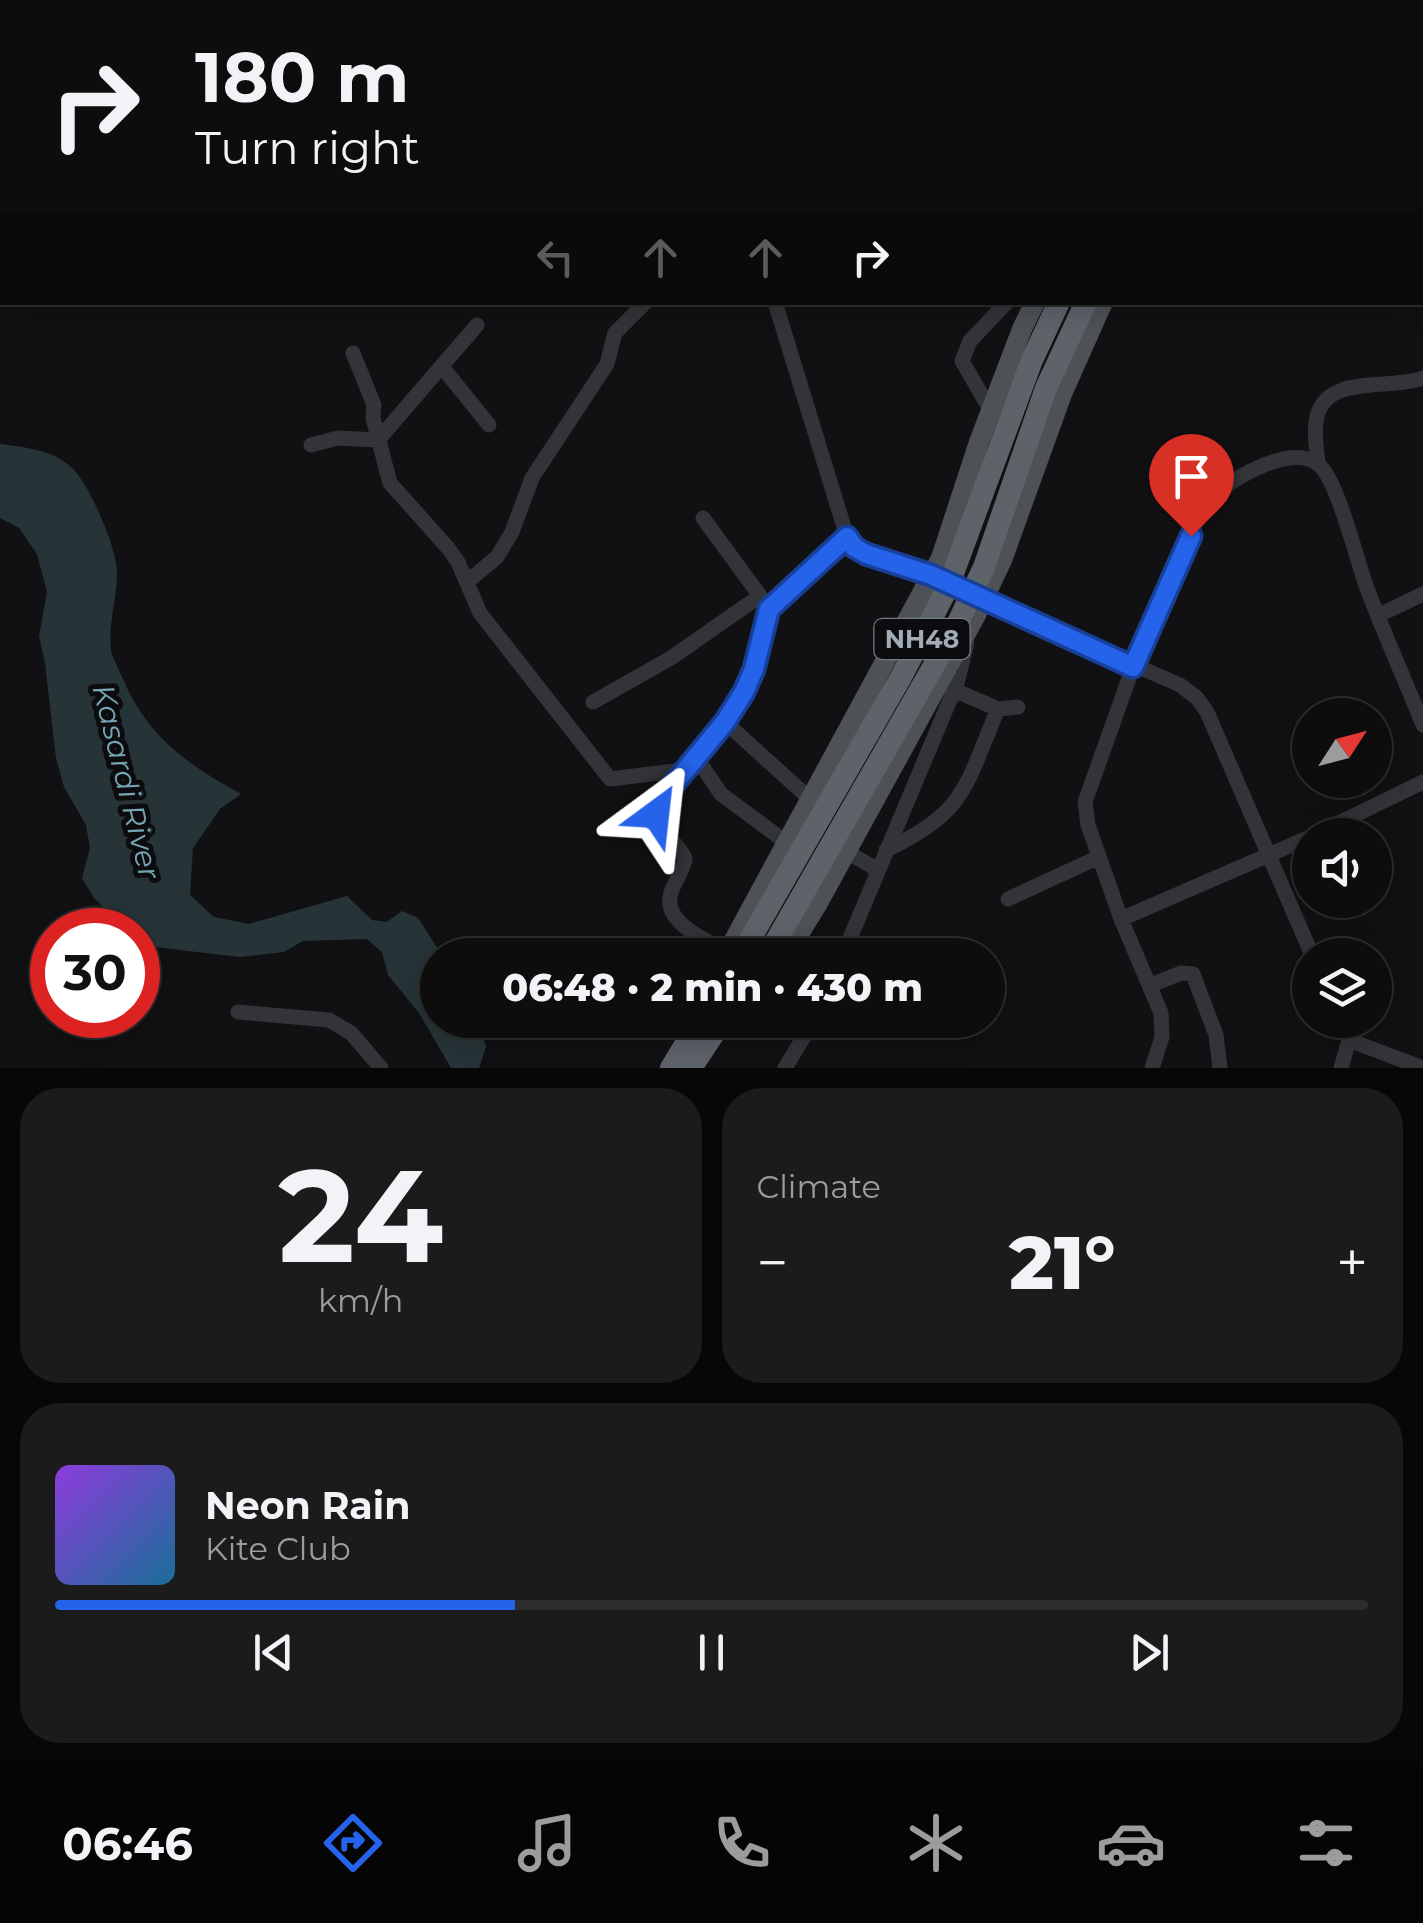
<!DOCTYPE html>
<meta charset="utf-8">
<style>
:root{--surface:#0d0d0e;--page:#1b1b1c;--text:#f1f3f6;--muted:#9a9c9e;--line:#2d2d2e;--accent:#2563eb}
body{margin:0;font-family:Montserrat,sans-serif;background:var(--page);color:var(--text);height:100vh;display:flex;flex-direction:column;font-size:38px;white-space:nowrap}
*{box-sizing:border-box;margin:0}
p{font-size:32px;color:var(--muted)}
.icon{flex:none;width:55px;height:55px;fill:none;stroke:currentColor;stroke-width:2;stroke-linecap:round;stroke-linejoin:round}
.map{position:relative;height:1068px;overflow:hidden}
.side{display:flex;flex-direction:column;gap:20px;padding:20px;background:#070708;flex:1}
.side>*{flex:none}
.banner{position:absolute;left:0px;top:0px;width:1425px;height:305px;box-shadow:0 5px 25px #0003,0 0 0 2px var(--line);background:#0d0d0e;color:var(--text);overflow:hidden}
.needle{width:65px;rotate:54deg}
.controls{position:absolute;left:1292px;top:698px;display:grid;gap:20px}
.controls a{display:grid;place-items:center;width:100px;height:100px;border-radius:50%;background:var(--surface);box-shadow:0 5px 25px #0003,0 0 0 2px var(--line);font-size:50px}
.speed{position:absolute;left:30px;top:908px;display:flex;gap:20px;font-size:50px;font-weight:700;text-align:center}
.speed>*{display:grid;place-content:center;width:130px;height:130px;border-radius:50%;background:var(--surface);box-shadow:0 5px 25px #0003,0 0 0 2px var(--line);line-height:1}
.speed .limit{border:15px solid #d22;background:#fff;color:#111}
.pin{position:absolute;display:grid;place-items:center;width:85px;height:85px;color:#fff;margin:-102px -42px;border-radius:50% 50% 50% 0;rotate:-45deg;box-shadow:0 0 10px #0007}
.pin .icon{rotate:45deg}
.me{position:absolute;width:110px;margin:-55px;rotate:30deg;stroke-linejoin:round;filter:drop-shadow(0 0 8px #0008)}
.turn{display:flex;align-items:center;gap:35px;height:210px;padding:0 30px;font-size:45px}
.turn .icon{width:130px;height:130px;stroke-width:2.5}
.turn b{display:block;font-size:70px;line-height:85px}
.lanes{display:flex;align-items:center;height:95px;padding:0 30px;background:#0003;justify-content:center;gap:50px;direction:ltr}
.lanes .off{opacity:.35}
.big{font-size:75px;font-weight:800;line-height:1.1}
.side .widget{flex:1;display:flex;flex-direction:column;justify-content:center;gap:15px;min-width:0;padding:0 35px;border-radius:40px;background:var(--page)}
.side .dial{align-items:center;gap:0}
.dial b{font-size:130px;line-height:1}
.song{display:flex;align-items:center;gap:30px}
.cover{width:120px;height:120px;border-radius:15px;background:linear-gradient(135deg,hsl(270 70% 55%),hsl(200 70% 35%))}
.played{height:10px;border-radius:5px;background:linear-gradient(90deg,var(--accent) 35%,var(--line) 35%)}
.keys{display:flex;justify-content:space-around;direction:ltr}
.heat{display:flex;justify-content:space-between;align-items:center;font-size:55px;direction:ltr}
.side .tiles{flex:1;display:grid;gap:20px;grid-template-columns:1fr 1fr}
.widget:last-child{grid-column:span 2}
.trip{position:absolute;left:420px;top:938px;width:585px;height:100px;border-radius:50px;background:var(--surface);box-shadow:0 5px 25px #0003,0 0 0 2px var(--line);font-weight:800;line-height:100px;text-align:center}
.dock{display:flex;height:160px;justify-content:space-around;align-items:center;background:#050506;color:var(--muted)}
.dock .icon{width:70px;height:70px}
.dock .current{color:var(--accent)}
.dock b{font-size:45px;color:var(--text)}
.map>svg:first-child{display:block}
.built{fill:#1d1e20}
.water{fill:#273437}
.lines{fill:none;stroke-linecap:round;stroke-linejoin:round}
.minor{stroke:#323438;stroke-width:15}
.major{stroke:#4e5257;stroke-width:20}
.highway{stroke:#5d6369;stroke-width:22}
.highway-bridge{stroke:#5d6369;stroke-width:22}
.route-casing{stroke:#184099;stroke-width:25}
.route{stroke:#2563eb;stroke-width:18}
.labels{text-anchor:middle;stroke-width:10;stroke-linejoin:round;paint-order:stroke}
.shield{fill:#0c0c0e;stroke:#747c82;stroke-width:2.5}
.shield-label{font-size:25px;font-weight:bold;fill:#a1acb4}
.water-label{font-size:30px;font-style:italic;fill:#75a5b2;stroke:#0c0c0e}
</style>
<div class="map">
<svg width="1423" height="1068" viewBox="0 0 1423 1068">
<rect width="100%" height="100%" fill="#111113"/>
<path class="built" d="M 896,0 L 1200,0 L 1199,2 Z"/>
<path class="water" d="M 0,444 C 24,447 54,450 72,468 C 89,483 118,551 117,573 C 117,598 108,624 111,650 C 113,659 119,670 123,679 C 147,736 188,765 241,794 L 220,809 L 193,848 L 190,895 L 214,917 L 249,924 L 347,896 L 372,920 L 387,922 L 402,911 L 418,918 L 442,955 L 438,955 L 438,1020 L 476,1020 L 479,1023 L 486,1047 L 479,1068 L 451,1068 L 419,1013 L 388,975 L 382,952 L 367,939 L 303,941 L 284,952 L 240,957 L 145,946 L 138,940 L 138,930 L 125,930 L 94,898 L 82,878 L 90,848 L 86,825 L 64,787 L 56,758 L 45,663 L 39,636 L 47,592 L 37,554 L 19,528 L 0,518 Z"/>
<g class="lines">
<path class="minor" d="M 1043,0 L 1045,2
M 1001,2 L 1015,0
M 1422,234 L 1423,236
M 775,302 L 847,537 C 863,560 911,566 937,578
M 353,353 L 374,405 L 373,418 L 390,483 L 448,548 L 458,562 L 480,613 L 610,779 L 683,770 L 696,757 L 744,692 L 754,669 L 769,609 L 847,537
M 443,368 L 489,425
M 991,411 L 962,361 L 970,341 L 1007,302
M 311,445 L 338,438 L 378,440 L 477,325
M 1318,463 C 1317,451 1314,436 1316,423 C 1321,372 1389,391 1423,378
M 703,518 L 766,604
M 467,582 L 497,557 L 512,532 L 532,478 L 607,364 L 615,333 L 646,302
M 976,596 L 1180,685 L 1197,698 L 1207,712 L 1312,955
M 1379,615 L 1423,594
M 954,690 L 998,709 L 1018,707
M 593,702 L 671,658 L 760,596
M 725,722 L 810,799
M 696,757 L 721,794 L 787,843
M 683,770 C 668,790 647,809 666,833 C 673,843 681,848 685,859 C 683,873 671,885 670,898 C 666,924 710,943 728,951
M 1314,835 L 1423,782
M 886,850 C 967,812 965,786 998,709
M 847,852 L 878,870
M 1008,899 L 1099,857
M 1121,919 L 1310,837
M 843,955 L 957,683 L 967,643
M 1151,985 L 1181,973 L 1193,974 L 1216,1035 L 1220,1068
M 238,1012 L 329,1020 L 351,1033 L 381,1068
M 1340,1020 L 1349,1040 L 1423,1068
M 785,1068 L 814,1020
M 1152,1068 L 1162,1037 L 1161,1013 L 1121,919 L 1088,825 L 1085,802 L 1133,667 L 1204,505 C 1224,482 1290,442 1318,464 C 1338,479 1357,563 1368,591 C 1385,636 1405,680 1423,725
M 1341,1068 L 1349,1040"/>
<path class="major" d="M 1227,2 L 1229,0
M 1303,2 L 1304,0
M 726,955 L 941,558 L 979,442 L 1022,329 L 1035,302
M 786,955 L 818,903 L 976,615 L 1002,560 L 1062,394 L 1103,302"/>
<path class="highway" d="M 1258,2 L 1260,0
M 1288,2 L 1289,0
M 671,1068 L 700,1020
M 691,1068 L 723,1020"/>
<path class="highway-bridge" d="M 741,955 L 901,677 L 948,587 L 1032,360 L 1059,302
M 768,955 L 956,627 L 984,567 L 1046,388 L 1086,302"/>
</g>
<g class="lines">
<defs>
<path id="route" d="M 656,814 L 659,802 L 725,722 L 744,692 L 754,669 L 769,609 L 847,537 L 854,547 L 866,554 L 931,575 L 1133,667 L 1191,536"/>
</defs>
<use href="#route" class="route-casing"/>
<use href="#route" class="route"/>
</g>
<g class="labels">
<rect class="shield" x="874.5" y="619" width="95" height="40" rx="8"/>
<g class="shield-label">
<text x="922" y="648">NH48</text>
</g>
<g class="water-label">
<text transform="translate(126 782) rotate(76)" y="10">Kasardi River</text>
</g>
</g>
</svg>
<div class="controls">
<a><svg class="needle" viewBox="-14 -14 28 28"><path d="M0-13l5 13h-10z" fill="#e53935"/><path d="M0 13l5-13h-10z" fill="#9a9c9e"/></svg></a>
<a><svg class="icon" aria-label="sound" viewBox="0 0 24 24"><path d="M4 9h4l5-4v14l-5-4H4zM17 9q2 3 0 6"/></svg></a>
<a><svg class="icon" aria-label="layers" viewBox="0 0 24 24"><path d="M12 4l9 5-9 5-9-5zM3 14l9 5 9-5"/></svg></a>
</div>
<div class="speed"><div class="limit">30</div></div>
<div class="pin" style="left:1191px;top:536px;background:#d93025"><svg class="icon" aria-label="arrive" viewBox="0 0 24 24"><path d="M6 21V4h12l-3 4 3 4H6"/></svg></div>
<svg class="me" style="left:656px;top:814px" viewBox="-20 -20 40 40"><path d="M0-17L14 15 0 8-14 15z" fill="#2563eb" stroke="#fff" stroke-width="4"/></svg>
<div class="trip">06:48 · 2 min · 430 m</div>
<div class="banner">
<div class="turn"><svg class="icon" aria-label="right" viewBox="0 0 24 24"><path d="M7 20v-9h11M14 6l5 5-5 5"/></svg><div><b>180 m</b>Turn right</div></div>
<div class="lanes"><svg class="icon off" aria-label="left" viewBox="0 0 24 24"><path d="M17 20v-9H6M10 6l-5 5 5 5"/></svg><svg class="icon off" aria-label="ahead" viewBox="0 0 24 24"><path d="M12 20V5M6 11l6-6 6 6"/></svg><svg class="icon off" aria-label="ahead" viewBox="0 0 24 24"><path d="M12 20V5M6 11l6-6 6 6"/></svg><svg class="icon" aria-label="right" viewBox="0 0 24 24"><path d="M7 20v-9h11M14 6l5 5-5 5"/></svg></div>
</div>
</div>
<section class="side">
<div class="tiles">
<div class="widget dial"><b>24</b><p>km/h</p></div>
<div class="widget"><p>Climate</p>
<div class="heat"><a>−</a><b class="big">21°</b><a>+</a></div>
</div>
<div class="widget">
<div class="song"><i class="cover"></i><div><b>Neon Rain</b><p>Kite Club</p></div></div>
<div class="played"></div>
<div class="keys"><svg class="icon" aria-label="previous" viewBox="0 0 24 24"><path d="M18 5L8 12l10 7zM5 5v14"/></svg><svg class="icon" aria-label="pause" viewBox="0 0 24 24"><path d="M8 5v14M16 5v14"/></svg><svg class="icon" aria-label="next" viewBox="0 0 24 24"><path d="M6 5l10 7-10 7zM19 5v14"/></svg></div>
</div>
</div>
</section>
<nav class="dock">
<b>06:46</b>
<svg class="icon current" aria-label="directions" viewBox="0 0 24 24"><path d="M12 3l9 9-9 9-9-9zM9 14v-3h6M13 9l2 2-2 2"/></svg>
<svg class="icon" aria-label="music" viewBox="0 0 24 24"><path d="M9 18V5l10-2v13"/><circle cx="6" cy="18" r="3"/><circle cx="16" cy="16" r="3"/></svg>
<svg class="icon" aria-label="phone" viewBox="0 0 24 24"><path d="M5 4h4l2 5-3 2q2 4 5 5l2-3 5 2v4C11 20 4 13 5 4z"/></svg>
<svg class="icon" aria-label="climate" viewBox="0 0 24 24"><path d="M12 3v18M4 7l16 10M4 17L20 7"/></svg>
<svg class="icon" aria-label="car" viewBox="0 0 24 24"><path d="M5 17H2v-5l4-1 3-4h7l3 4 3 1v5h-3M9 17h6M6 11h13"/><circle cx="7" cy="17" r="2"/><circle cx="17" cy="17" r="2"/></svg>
<svg class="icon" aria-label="filters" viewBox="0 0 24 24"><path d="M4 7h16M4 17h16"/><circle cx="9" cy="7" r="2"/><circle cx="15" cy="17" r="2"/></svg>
</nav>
